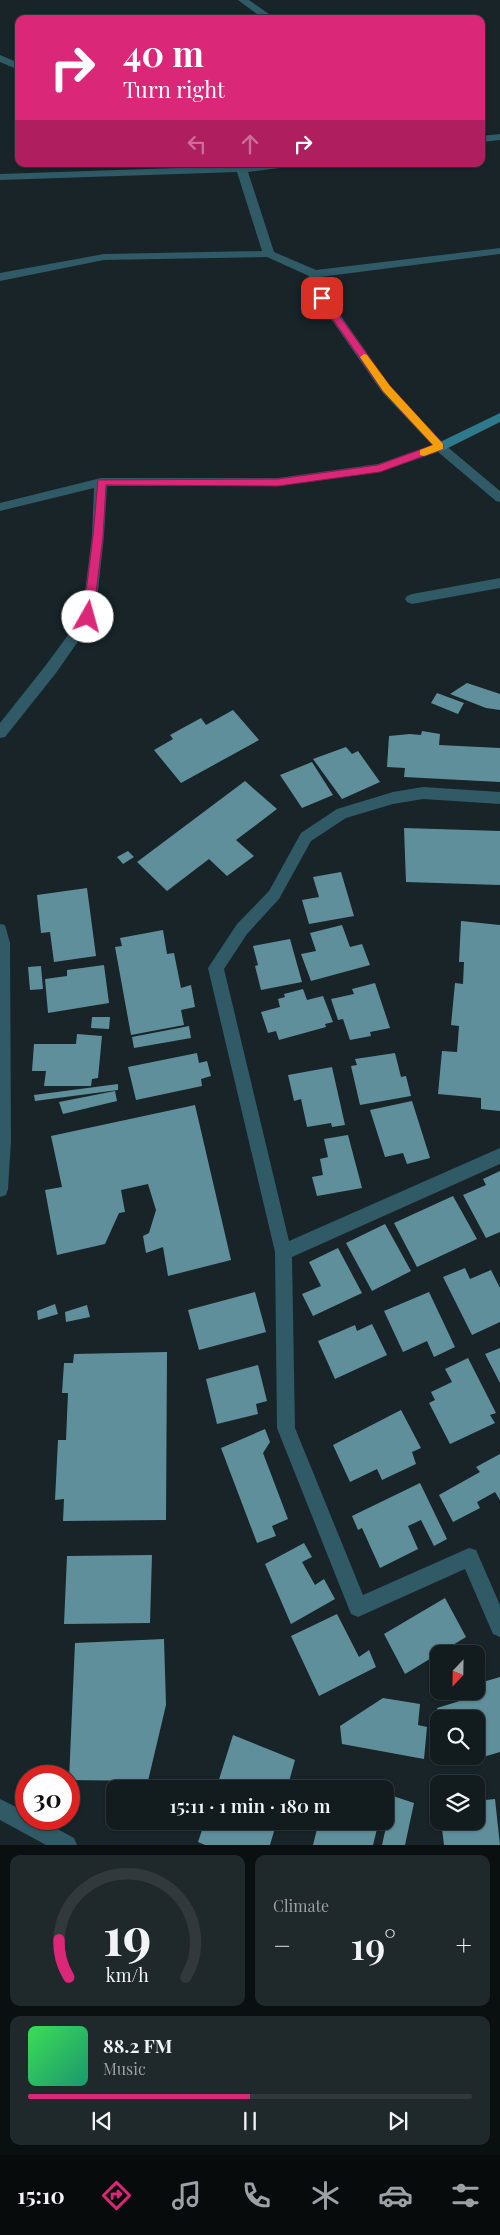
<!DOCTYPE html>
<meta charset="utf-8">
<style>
:root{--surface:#121b1e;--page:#1f282b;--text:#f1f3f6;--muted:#9ca1a4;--line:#31393c;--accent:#db2777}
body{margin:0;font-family:"Playfair Display",serif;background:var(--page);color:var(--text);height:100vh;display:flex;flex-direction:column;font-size:19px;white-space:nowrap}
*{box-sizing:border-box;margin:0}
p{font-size:16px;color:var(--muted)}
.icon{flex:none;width:28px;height:28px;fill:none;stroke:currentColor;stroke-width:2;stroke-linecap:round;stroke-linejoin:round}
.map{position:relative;height:1845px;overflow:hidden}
.details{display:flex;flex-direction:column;gap:10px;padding:10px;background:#0a0f10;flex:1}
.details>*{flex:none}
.banner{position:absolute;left:15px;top:15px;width:470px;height:152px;border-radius:10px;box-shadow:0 1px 4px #0004,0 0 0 1px var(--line);background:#db2777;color:#fff;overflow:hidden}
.needle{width:32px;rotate:202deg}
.controls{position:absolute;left:430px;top:1645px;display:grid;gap:10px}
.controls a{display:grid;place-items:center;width:55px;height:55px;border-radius:10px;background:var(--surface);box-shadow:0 1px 4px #0004,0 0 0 1px var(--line);font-size:25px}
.speed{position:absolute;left:15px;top:1765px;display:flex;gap:10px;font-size:25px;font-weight:700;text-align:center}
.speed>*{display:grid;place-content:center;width:65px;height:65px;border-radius:50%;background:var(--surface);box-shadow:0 1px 4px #0004,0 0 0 1px var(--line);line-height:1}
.speed .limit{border:8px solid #d22;background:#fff;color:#111}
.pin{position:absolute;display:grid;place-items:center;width:42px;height:42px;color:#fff;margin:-21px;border-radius:10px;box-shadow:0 2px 8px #0006}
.me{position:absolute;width:55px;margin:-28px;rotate:7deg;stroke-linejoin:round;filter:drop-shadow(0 0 4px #0008)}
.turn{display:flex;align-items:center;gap:18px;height:105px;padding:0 25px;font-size:22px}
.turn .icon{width:65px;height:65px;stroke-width:2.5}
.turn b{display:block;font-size:35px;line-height:42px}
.lanes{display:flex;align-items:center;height:48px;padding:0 25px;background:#0003;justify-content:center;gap:25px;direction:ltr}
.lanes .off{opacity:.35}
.big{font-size:38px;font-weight:600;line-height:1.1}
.details .widget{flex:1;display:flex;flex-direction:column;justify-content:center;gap:8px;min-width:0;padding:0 18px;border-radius:10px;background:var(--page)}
.details .dial{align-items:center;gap:0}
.dial svg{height:130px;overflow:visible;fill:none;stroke:var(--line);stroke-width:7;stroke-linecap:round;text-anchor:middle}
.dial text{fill:var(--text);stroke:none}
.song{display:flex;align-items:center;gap:15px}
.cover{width:60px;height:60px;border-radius:8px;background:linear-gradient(135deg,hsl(130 70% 55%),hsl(160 70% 35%))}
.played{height:5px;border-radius:2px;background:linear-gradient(90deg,var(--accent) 50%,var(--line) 50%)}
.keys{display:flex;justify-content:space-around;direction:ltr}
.heat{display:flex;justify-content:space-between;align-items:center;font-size:28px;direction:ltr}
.details .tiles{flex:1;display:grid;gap:10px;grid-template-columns:1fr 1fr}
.widget:last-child{grid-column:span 2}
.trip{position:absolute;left:106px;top:1780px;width:288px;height:50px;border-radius:10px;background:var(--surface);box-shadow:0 1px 4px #0004,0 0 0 1px var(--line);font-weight:600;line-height:50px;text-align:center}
.tabs{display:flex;height:80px;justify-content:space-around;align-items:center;background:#070b0c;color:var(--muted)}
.tabs .icon{width:35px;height:35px}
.tabs .selected{color:var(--accent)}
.tabs b{font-size:22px;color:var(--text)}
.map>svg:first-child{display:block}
.building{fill:#608f9c}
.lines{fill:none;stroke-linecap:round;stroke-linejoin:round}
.street{fill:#2f5a66;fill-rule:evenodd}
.secondary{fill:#2f798c;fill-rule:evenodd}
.route{fill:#db2777;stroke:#8e194d}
.slow{fill:#f59e0b}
</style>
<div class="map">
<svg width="500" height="1845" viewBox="0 0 500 1845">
<rect width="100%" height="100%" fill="#182428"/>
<path class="building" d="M 467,683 L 500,694 L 500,710 L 486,708 L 450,694 Z
M 437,693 L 464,703 L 458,714 L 431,703 Z
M 233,710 L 259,740 L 181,783 L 154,750 L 173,739 L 170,735 L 201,718 L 206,725 Z
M 422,731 L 440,734 L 439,745 L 500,748 L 500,782 L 404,777 L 405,768 L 387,767 L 389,736 L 410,734 L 421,735 Z
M 346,747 L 352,754 L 358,751 L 380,782 L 342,799 L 313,759 Z
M 312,762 L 333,795 L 302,808 L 280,775 Z
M 245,781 L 277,809 L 236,840 L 254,856 L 227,876 L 209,859 L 167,891 L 137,862 Z
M 404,828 L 500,831 L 500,885 L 406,882 Z
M 128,851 L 134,857 L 123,864 L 117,857 Z
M 341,872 L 354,916 L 309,924 L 302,900 L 319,897 L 313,877 Z
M 87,888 L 96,956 L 54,962 L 50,932 L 41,933 L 37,895 Z
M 461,921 L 500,925 L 500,1111 L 481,1109 L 481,1098 L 438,1094 L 442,1051 L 457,1052 L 459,1026 L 451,1025 L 455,983 L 463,984 L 464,962 L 459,962 Z
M 342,925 L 350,947 L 362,944 L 370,965 L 311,981 L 301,954 L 316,951 L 310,933 Z
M 163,930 L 167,954 L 174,953 L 181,988 L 191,985 L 195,1007 L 181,1010 L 184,1025 L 131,1035 L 115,947 L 122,946 L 120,938 Z
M 290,939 L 302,982 L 261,990 L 255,966 L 258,965 L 253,946 Z
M 104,965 L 109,1003 L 48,1013 L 45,979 L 67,976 L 67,970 Z
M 41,966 L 43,989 L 30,990 L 28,967 Z
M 375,983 L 390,1028 L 370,1032 L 371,1036 L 350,1040 L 343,1019 L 338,1020 L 331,999 L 354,994 L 352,989 Z
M 303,989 L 307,1000 L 323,996 L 333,1022 L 325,1024 L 326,1027 L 279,1040 L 276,1031 L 268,1033 L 261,1012 L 280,1007 L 278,999 L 285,997 L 284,994 Z
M 92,1017 L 110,1017 L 109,1029 L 91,1028 Z
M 189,1026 L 191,1038 L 134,1048 L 132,1037 Z
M 77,1034 L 102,1036 L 98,1078 L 92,1079 L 91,1086 L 44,1086 L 46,1071 L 32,1071 L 34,1044 L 76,1044 Z
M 197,1053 L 199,1063 L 207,1061 L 211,1076 L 201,1079 L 202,1086 L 136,1100 L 128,1067 Z
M 395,1053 L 401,1077 L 406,1076 L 411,1096 L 360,1105 L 351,1066 L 357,1065 L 355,1059 Z
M 332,1067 L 345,1125 L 332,1127 L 331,1123 L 307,1127 L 301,1099 L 294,1101 L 288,1075 Z
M 118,1084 L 118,1090 L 35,1101 L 34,1095 Z
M 115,1091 L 117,1101 L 63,1114 L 59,1102 Z
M 412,1101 L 430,1158 L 407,1164 L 403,1153 L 385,1157 L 370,1110 Z
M 195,1105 L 231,1260 L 168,1276 L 163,1247 L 146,1253 L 143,1236 L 149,1233 L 156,1210 L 148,1184 L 121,1190 L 125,1212 L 119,1213 L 105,1244 L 57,1255 L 45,1190 L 62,1187 L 51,1136 Z
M 348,1135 L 362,1188 L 317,1196 L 312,1177 L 323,1175 L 320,1159 L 328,1157 L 324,1139 Z
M 500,1171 L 500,1232 L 486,1238 L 463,1195 L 486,1185 L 483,1179 Z
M 453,1196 L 477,1239 L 417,1267 L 394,1223 Z
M 385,1224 L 411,1271 L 372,1291 L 346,1243 Z
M 338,1248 L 362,1293 L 313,1316 L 302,1294 L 321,1286 L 309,1262 Z
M 465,1268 L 470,1279 L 491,1270 L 500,1288 L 500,1322 L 472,1335 L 443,1277 Z
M 255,1292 L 266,1332 L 199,1350 L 188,1310 Z
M 429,1292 L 455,1347 L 434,1357 L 427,1341 L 403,1352 L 384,1311 Z
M 55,1304 L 58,1314 L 38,1320 L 37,1311 Z
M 87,1305 L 90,1317 L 66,1322 L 65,1312 Z
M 372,1324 L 387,1355 L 335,1379 L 318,1341 L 355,1325 L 357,1331 Z
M 500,1348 L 500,1383 L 485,1354 Z
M 167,1352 L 166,1520 L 63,1521 L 64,1499 L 55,1500 L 58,1440 L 66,1440 L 68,1393 L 62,1393 L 64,1363 L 73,1363 L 74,1354 Z
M 468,1358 L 496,1413 L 490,1415 L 495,1423 L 450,1444 L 429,1403 L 435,1400 L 431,1392 L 452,1382 L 445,1369 Z
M 258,1365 L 267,1401 L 256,1404 L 258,1414 L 217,1424 L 206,1379 Z
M 401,1410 L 421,1448 L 412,1452 L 416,1464 L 382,1480 L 377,1469 L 350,1482 L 333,1445 Z
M 265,1429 L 270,1442 L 263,1453 L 288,1519 L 272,1526 L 276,1536 L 257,1543 L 221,1448 Z
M 500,1454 L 500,1500 L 495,1492 L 477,1502 L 480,1508 L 453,1522 L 439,1495 L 480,1472 L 476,1467 Z
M 420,1483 L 447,1539 L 434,1546 L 421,1520 L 408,1526 L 418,1549 L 380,1568 L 362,1528 L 358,1530 L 352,1516 Z
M 304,1543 L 312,1557 L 302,1562 L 315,1585 L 324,1579 L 335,1599 L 291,1624 L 265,1564 Z
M 152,1555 L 150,1623 L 64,1624 L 67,1556 Z
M 445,1598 L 466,1637 L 405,1674 L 384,1634 Z
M 337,1614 L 359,1657 L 369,1650 L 376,1667 L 319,1696 L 291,1636 Z
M 164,1639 L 166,1705 L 148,1781 L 69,1780 L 75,1643 Z
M 500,1677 L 500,1752 L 453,1766 L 450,1756 L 476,1756 L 476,1719 L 440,1719 L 437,1708 L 476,1696 L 476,1684 Z
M 383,1698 L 420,1704 L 418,1725 L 427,1727 L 424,1759 L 342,1744 L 340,1726 Z
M 233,1735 L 295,1760 L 287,1789 L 216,1789 Z
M 393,1796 L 414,1803 L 405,1845 L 382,1845 Z
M 495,1799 L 500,1845 L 444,1845 L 441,1821 L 476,1821 L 476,1801 Z
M 205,1821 L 277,1821 L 270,1845 L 205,1845 L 198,1842 Z
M 319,1821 L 379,1821 L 373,1845 L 313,1845 Z"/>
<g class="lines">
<path class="street" d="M 238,0 L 249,0 L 276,19 L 264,19 Z
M 0,55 L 19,63 L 19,70 L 0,62 Z
M 500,134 L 500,140 L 481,142 L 481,136 Z
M 235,164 L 292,164 L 287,167 L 248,172 L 274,252 L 316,270 L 500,248 L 500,254 L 320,277 L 318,283 L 390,386 L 444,444 L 500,491 L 500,502 L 496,501 L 438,452 L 379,472 L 278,486 L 107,486 L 104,536 L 95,617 L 56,673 L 5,737 L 0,738 L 0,723 L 46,665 L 82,616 L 92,536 L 94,488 L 0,511 L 0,503 L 101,478 L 278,478 L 378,464 L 432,445 L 382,392 L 306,283 L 309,276 L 267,257 L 104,260 L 0,281 L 0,273 L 104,254 L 262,251 L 237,172 L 0,180 L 0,174 L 235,166 Z
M 500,578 L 500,588 L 412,604 L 407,602 L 405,599 L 407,596 L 412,594 Z
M 423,787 L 500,792 L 500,804 L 423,799 L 393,804 L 346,818 L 311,841 L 279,899 L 247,934 L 224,969 L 289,1241 L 500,1148 L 500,1164 L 292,1257 L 295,1428 L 363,1595 L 469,1548 L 476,1550 L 500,1605 L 500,1637 L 493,1634 L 465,1569 L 358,1617 L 351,1614 L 277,1428 L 275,1252 L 208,968 L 237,924 L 269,891 L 301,833 L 337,809 L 393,792 Z
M 0,924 L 5,925 L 10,943 L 11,1141 L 8,1189 L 6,1195 L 0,1197 Z
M 0,1799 L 26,1812 L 26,1819 L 39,1819 L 74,1838 L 77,1845 L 46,1845 L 0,1820 Z"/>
<path class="secondary" d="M 500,413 L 500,422 L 444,450 L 440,451 L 434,447 L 436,444 Z"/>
</g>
<path class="route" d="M 322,295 L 325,296 L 390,386 L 443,444 L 443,449 L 380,472 L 278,486 L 106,485 L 103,536 L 93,617 L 91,619 L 84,619 L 83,617 L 93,536 L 98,480 L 278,479 L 378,465 L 433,445 L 383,391 L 318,298 Z"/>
<path class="slow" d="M 364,354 L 367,355 L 390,386 L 443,444 L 443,449 L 424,456 L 420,455 L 420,450 L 433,445 L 383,391 L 360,357 Z"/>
</svg>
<div class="controls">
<a><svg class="needle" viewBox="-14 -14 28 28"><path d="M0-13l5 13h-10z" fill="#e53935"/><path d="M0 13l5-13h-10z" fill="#9ca1a4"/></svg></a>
<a><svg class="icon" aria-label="search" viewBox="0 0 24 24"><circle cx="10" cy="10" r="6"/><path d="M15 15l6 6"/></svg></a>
<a><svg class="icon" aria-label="layers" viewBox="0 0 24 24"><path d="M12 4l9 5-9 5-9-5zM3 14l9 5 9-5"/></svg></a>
</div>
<div class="speed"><div class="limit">30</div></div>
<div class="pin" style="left:322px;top:298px;background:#d93025"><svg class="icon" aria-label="arrive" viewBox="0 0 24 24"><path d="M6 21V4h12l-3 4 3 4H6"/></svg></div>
<svg class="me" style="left:88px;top:617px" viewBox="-20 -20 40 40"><circle r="19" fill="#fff"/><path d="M0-13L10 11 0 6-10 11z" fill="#db2777"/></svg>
<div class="trip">15:11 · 1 min · 180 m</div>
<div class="banner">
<div class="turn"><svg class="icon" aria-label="right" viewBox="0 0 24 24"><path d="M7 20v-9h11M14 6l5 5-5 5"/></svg><div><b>40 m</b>Turn right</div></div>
<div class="lanes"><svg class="icon off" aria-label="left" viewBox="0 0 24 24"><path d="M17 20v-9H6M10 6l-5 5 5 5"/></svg><svg class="icon off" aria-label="ahead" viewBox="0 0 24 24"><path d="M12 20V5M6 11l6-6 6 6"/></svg><svg class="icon" aria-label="right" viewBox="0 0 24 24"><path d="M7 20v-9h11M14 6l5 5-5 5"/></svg></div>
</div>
</div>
<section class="details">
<div class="tiles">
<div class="widget dial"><svg viewBox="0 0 100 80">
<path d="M14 69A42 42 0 1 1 86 69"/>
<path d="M14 69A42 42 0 0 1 8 46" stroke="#db2777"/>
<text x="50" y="56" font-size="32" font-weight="700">19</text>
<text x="50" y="72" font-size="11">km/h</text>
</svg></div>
<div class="widget"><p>Climate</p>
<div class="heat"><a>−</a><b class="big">19°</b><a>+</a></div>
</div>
<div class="widget">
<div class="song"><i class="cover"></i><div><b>88.2 FM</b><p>Music</p></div></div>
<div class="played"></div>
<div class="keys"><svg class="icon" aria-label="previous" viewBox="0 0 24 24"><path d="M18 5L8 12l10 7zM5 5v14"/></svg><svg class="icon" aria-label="pause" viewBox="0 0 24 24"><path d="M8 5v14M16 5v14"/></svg><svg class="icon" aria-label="next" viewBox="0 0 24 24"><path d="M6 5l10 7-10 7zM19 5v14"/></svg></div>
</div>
</div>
</section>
<nav class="tabs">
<b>15:10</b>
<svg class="icon selected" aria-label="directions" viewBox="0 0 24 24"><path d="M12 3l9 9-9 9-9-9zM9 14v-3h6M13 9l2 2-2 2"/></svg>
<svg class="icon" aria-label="music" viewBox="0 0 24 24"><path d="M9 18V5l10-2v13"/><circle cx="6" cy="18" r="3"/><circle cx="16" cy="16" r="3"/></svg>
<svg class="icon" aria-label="phone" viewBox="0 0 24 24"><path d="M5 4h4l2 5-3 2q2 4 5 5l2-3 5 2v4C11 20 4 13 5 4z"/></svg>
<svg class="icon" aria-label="climate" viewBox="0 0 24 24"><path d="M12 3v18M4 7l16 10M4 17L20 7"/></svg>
<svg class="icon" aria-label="car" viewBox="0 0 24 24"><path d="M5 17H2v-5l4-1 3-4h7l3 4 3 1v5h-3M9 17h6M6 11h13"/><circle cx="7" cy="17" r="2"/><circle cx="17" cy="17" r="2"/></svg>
<svg class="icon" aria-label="filters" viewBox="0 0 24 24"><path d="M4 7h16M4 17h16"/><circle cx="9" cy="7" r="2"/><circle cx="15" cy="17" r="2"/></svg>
</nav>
